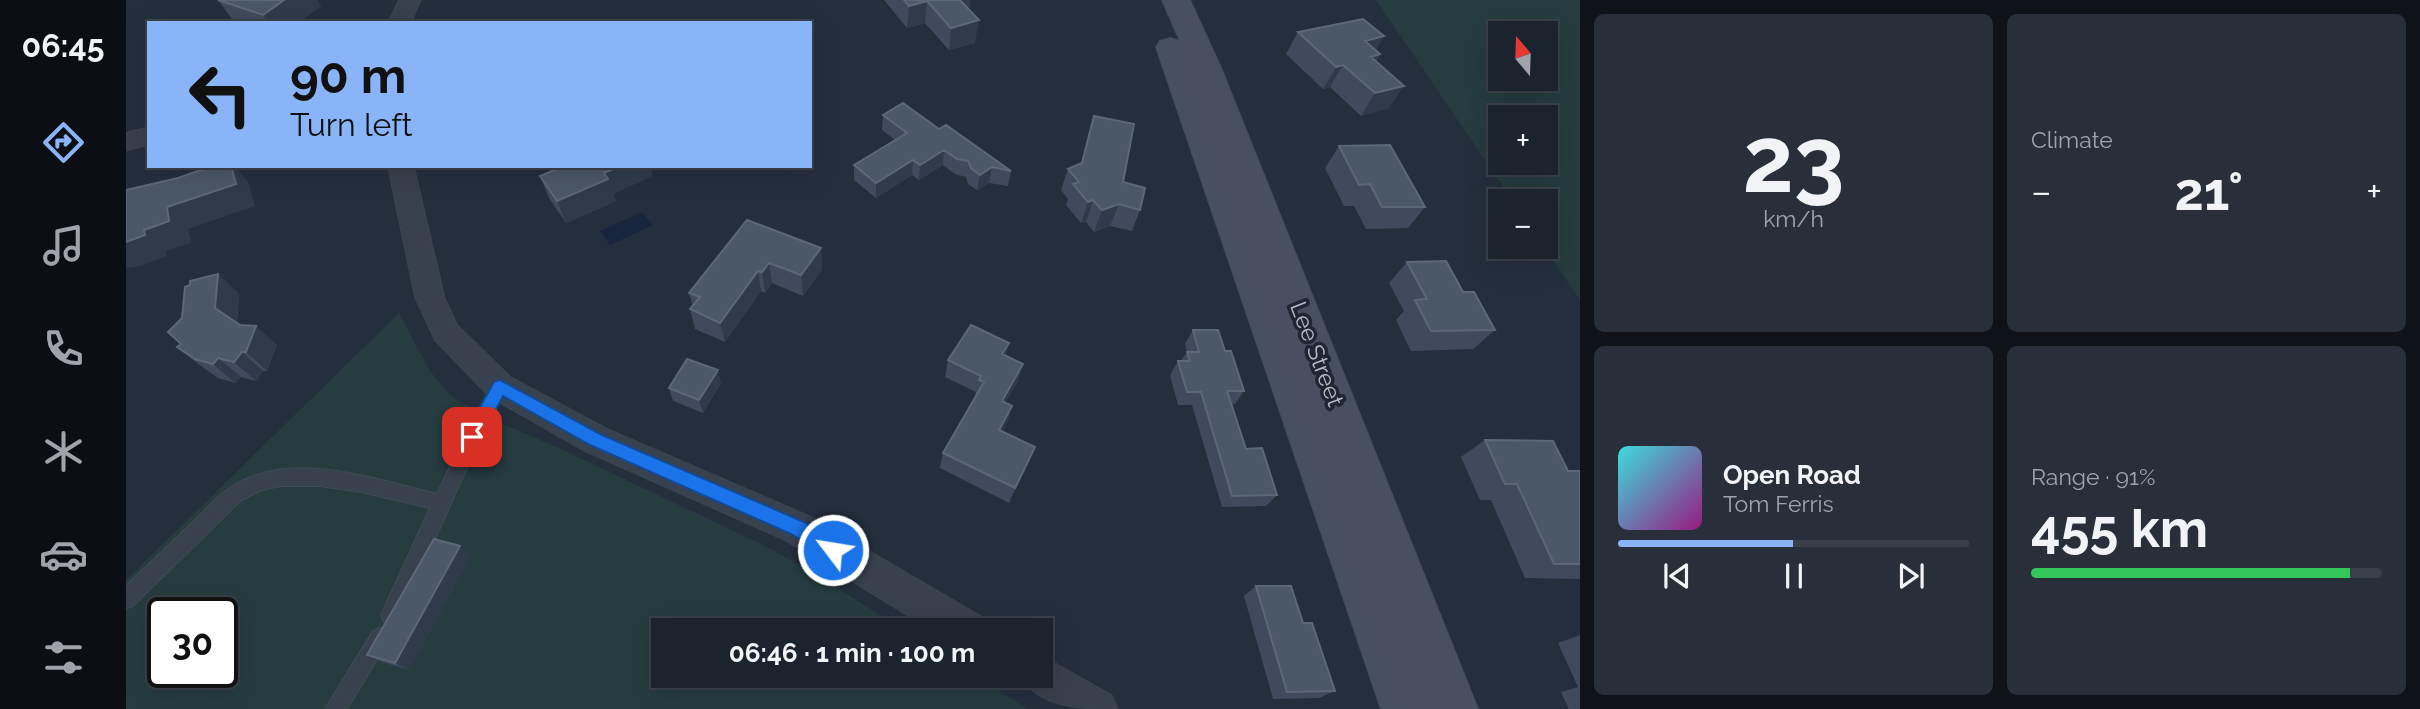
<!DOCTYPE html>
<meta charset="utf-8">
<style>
:root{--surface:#1b232e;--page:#282f3a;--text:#f1f3f6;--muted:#a0a4aa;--line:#39404a;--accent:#8ab4f8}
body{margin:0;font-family:Raleway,sans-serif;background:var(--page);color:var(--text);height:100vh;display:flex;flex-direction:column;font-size:26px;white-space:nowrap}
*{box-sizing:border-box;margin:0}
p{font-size:23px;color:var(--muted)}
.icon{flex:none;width:38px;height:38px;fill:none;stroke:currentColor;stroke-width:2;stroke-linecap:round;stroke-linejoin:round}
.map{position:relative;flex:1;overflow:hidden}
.details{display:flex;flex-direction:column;gap:14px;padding:14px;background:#0f1319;width:840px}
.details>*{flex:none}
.guide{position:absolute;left:21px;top:21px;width:665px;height:147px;border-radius:0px;box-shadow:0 7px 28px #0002,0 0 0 2px var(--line);background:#8ab4f8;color:#111;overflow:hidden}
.needle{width:46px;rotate:341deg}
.fabs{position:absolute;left:1362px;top:21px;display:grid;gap:14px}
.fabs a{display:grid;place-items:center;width:70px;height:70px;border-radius:0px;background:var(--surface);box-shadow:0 7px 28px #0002,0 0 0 2px var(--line);font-size:35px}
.speed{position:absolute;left:21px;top:597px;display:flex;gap:14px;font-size:35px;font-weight:700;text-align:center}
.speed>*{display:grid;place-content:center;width:91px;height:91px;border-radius:50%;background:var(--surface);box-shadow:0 7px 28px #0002,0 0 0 2px var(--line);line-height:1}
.speed .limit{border:4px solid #111;border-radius:10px;background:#fff;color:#111}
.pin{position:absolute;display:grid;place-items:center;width:60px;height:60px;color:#fff;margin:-30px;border-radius:14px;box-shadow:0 4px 10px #0006}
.me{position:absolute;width:77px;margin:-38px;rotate:301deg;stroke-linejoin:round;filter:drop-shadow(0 0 5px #0008)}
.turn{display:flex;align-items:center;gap:24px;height:147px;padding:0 28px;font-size:32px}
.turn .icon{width:91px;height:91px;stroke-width:2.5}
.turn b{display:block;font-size:49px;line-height:60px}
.big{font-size:52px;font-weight:700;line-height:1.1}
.details .tile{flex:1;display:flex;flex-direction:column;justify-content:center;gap:10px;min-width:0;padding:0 24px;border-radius:10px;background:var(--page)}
.details .dial{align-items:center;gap:0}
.dial b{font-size:91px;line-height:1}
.song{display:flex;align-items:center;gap:21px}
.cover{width:84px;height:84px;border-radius:10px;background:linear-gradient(135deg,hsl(180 70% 55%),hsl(310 70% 35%))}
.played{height:7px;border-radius:4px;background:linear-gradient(90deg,var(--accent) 50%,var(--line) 50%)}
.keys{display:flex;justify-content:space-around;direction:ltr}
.heat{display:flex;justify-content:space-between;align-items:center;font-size:38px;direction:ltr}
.charge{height:10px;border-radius:5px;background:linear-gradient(90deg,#34c759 91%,var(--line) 0)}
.details .tiles{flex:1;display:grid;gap:14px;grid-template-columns:repeat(2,1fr)}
.trip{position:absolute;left:525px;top:618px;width:402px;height:70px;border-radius:0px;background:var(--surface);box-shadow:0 7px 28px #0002,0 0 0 2px var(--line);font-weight:700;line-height:70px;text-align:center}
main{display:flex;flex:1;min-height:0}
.tab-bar{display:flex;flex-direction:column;width:126px;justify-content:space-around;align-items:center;background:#0b0e12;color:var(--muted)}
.tab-bar .icon{width:49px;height:49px}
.tab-bar .selected{color:var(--accent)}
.tab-bar b{font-size:32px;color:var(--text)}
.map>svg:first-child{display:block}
.green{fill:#263c3f;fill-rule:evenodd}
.water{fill:#17263c}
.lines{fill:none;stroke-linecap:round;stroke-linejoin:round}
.service-casing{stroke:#414a57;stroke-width:2}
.minor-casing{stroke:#414a57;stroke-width:1}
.secondary-casing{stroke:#414a57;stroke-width:2}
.service{fill:#38414e;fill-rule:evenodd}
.minor{fill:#38414e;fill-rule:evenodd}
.secondary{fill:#465061;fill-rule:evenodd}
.wall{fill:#3f4b5c}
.shaded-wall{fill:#2f3b4b}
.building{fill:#4b5868;stroke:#5c6777;stroke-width:2}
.route{fill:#1a73e8;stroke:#114b97;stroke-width:2}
.labels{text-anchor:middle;stroke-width:7;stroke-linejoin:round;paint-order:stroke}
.street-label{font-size:23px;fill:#b4bcc9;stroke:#1d2633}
</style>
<main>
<nav class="tab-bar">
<b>06:45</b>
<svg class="icon selected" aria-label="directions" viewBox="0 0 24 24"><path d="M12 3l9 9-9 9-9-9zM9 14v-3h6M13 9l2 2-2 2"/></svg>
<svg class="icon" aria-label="music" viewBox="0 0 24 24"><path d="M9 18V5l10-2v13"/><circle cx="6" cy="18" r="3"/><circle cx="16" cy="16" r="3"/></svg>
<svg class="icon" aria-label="phone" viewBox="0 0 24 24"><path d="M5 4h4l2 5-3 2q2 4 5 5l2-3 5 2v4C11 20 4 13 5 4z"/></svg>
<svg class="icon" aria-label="climate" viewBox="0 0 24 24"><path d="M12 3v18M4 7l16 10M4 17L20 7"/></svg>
<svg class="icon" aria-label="car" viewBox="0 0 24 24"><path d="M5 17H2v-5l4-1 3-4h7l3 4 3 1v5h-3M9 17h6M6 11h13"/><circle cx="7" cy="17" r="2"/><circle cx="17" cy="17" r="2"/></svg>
<svg class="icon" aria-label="filters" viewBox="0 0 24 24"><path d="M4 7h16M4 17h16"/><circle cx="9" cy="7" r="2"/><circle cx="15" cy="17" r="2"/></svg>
</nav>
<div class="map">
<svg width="1454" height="709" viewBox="0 0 1454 709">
<rect width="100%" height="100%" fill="#242f3e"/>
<path class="green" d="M 1250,0 L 1454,0 L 1454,300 L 1418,247 L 1419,201 L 1387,201 ZM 1374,33 L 1419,33 L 1419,79 L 1374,79 ZM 1374,117 L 1419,117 L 1419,163 L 1374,163 Z
M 273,313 L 304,371 L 327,398 L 372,422 L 433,448 L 635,544 L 685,571 L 777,630 L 537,630 L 537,676 L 849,676 L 902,709 L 0,709 L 0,580 ZM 37,612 L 96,612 L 96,672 L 37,672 Z"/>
<path class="water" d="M 516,212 L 527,225 L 484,245 L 474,231 Z"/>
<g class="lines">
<defs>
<path id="service" d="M 374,380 L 380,382 L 382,387 L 353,441 L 272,622 L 265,625 L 258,622 L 255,615 L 304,508 L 235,492 L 194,486 L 154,486 L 136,490 L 114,501 L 7,606 L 0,608 L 0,586 C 23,564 47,541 70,519 C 81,509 90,497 102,489 C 161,447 248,479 311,494 L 340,432 L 368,382 Z
M 254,628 L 261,631 L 264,638 L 221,709 L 199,709 L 247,631 Z"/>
<path id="minor" d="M 273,0 L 295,0 L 285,23 L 262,23 Z
M 23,127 L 23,145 L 0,151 L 0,133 Z
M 262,166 L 288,166 L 319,298 L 331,324 L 385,377 L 482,429 L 684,516 L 855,616 L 860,630 L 805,630 L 658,540 L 458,451 L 363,397 L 309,341 L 289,298 Z
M 915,655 L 986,695 L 992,709 C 957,709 911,709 895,676 L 915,676 Z"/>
<path id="secondary" d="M 1036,0 L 1064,0 L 1096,70 L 1352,709 L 1255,709 L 1030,47 L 1034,41 L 1044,38 L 1054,41 Z"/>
</defs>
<use href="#service" class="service-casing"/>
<use href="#minor" class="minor-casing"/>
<use href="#secondary" class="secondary-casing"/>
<use href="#service" class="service"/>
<use href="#minor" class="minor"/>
<use href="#secondary" class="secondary"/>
</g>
<path class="wall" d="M 92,0 L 191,0 L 195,6 L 172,23 L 109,23 Z
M 758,0 L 844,0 L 843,9 L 849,43 L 823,50 L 799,23 L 781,28 Z
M 1172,32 L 1258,36 L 1249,50 L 1254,54 L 1250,61 L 1263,108 L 1235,116 L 1204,87 L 1197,89 L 1160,54 Z
M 757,115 L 813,129 L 885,171 L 882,186 L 863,183 L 851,190 L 842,184 L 840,177 L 829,174 L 817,165 L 793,180 L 786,175 L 750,198 L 728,180 L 728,165 L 769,140 L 756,130 Z
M 968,116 L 997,182 L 1014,210 L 1006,231 L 984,226 L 968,232 L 960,222 L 955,223 L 940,205 L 942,199 L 935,190 L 942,169 L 955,164 Z
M 1213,146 L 1299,207 L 1282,228 L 1240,229 L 1228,206 L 1218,206 L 1199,168 Z
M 438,166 L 524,166 L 526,176 L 487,194 L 490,201 L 440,223 L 423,198 L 414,176 Z
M 621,220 L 695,248 L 696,269 L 677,296 L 646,283 L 639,293 L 635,291 L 599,342 L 569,329 L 564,309 L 567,306 L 563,293 Z
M 1281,262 L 1337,292 L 1369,330 L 1347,349 L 1285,351 L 1270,320 L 1278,311 L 1263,283 Z
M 92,274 L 113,294 L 111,322 L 151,345 L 141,371 L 137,371 L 130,381 L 115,377 L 109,383 L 92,378 L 75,366 L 51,347 L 55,344 L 56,318 Z
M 1067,330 L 1099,351 L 1118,391 L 1109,404 L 1105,404 L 1120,449 L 1151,495 L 1140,506 L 1096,507 L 1066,405 L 1052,405 L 1044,375 L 1052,361 L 1055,361 L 1061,352 L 1059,344 Z
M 880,356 L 892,381 L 879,403 L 886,406 L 881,422 L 876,431 L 903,462 L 883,503 L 814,468 L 817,453 L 849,397 L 850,392 L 819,377 L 822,360 Z
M 595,383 L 577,413 L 547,401 L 543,388 Z
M 1359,440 L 1442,471 L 1454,471 L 1454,579 L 1399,578 L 1365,500 L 1354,500 L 1335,457 Z
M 345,556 L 283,670 L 256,662 L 241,655 Z
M 1130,586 L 1177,623 L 1209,691 L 1193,698 L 1147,699 L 1118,596 Z
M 1454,635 L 1454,709 L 1443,709 L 1435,692 L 1452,687 L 1432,643 Z"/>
<path class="shaded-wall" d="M 158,0 L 191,0 L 195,6 L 172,23 L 142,23 L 137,15 Z
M 827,0 L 844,0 L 842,11 Z
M 801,1 L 799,23 L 781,28 L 783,6 Z
M 853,20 L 849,43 L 823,50 L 825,28 Z
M 1258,36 L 1246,57 L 1254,54 L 1240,77 L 1239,41 Z
M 1217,65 L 1204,87 L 1197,89 L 1210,67 Z
M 1278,86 L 1263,108 L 1235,116 L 1249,93 Z
M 818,150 L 817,165 L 793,180 L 794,165 Z
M 787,160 L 786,175 L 750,198 L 750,183 Z
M 105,166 L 109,166 L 122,182 L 129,206 L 62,229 L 65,243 L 40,251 L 41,256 L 15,266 L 0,268 L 0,242 L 18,230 L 41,207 Z
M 493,166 L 524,166 L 526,176 L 487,194 L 490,201 L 440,223 L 431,201 L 478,173 Z
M 866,167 L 863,183 L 851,190 L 854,175 Z
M 967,200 L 960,222 L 955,223 L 962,202 Z
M 993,204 L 984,226 L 968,232 L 976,210 Z
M 695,248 L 696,269 L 677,296 L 675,275 Z
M 643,263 L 646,283 L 639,293 L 636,272 Z
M 632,271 L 635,291 L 599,342 L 594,323 Z
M 92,274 L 113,294 L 110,327 L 89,308 Z
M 130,326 L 151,345 L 141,371 L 120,352 Z
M 883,343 L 879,360 L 876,354 Z
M 116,352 L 137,371 L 130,381 L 108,362 Z
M 92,358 L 115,377 L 109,383 L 87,364 Z
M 897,364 L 892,381 L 871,417 L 876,401 Z
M 592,370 L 595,383 L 577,413 L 573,400 Z
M 886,406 L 881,422 L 868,446 L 873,430 Z
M 909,447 L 903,462 L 883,503 L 889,488 Z
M 334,546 L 345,556 L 283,670 L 269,663 Z"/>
<path class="building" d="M 92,0 L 158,0 L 137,15 Z
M 778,0 L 834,0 L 853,20 L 825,28 L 801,1 L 783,6 Z
M 1237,19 L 1258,36 L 1239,41 L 1254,54 L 1245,57 L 1278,86 L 1249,93 L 1217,65 L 1210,67 L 1172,32 Z
M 777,103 L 813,129 L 820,125 L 885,171 L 866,167 L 854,175 L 845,168 L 842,161 L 831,159 L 818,150 L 794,165 L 787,160 L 750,183 L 728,165 L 781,133 L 757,115 Z
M 968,116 L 1008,124 L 997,182 L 1019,188 L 1014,210 L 993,204 L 976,210 L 967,200 L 962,202 L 947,184 L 953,182 L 942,169 L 956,163 Z
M 1264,145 L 1299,207 L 1256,207 L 1244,184 L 1233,185 L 1213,146 Z
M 86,166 L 105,166 L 110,184 L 41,207 L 43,221 L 18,230 L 19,235 L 0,242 L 0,190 L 52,178 Z
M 438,166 L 493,166 L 478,173 L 482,179 L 431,201 L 414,176 Z
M 621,220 L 695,248 L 675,275 L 643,263 L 636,272 L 632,271 L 594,323 L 564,309 L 574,297 L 563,293 Z
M 1320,261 L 1337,292 L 1348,292 L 1369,330 L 1305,331 L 1289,300 L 1301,299 L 1281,262 Z
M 92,274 L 89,308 L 114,325 L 130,326 L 120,352 L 116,352 L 108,362 L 92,358 L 87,364 L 69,359 L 51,347 L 55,344 L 42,332 L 56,318 L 59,287 L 64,285 L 64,281 Z
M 845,325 L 883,343 L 876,354 L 897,364 L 876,401 L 886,406 L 873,430 L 909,447 L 889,488 L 817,453 L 858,382 L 853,380 L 855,376 L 822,360 Z
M 1067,330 L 1092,330 L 1099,351 L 1105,351 L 1118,391 L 1101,391 L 1120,449 L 1136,448 L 1151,495 L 1106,496 L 1075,392 L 1061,392 L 1052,361 L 1064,361 L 1061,352 L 1073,352 Z
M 561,359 L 592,370 L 573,400 L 543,388 Z
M 1359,440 L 1427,441 L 1442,471 L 1454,471 L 1454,564 L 1428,564 L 1391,484 L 1379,484 Z
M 308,539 L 334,546 L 269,663 L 241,655 Z
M 1130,586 L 1165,586 L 1177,623 L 1186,623 L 1209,691 L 1161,692 Z"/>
<path class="route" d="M 374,380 L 476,435 L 678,522 L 714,543 L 716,550 L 714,556 L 707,559 L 665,534 L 464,445 L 377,396 L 352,443 L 346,445 L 340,443 L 337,437 L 340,432 L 368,382 Z"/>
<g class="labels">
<g class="street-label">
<text transform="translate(1191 354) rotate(69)" y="8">Lee Street</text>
</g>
</g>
</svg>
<div class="fabs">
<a><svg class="needle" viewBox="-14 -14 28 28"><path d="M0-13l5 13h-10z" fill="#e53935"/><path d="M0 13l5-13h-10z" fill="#a0a4aa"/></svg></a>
<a>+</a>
<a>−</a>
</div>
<div class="speed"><div class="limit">30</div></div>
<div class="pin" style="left:346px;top:437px;background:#d93025"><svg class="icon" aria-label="arrive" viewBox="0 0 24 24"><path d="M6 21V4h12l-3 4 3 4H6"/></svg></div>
<svg class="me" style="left:707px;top:550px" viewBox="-20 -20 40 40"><circle r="17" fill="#1a73e8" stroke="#fff" stroke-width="3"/><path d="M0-11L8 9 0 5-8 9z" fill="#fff"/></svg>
<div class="trip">06:46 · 1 min · 100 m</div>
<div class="guide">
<div class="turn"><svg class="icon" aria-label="left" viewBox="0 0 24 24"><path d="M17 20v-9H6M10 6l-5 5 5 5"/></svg><div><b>90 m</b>Turn left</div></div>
</div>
</div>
<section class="details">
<div class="tiles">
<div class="tile dial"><b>23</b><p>km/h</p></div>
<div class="tile"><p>Climate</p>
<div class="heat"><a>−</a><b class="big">21°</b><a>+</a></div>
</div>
<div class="tile">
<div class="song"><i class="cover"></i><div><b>Open Road</b><p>Tom Ferris</p></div></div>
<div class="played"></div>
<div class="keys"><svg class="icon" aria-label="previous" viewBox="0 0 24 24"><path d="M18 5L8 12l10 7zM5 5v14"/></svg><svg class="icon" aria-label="pause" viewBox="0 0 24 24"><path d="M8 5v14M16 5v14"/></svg><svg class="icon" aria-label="next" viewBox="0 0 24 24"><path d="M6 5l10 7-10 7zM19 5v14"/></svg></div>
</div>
<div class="tile"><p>Range · 91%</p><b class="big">455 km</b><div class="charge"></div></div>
</div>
</section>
</main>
